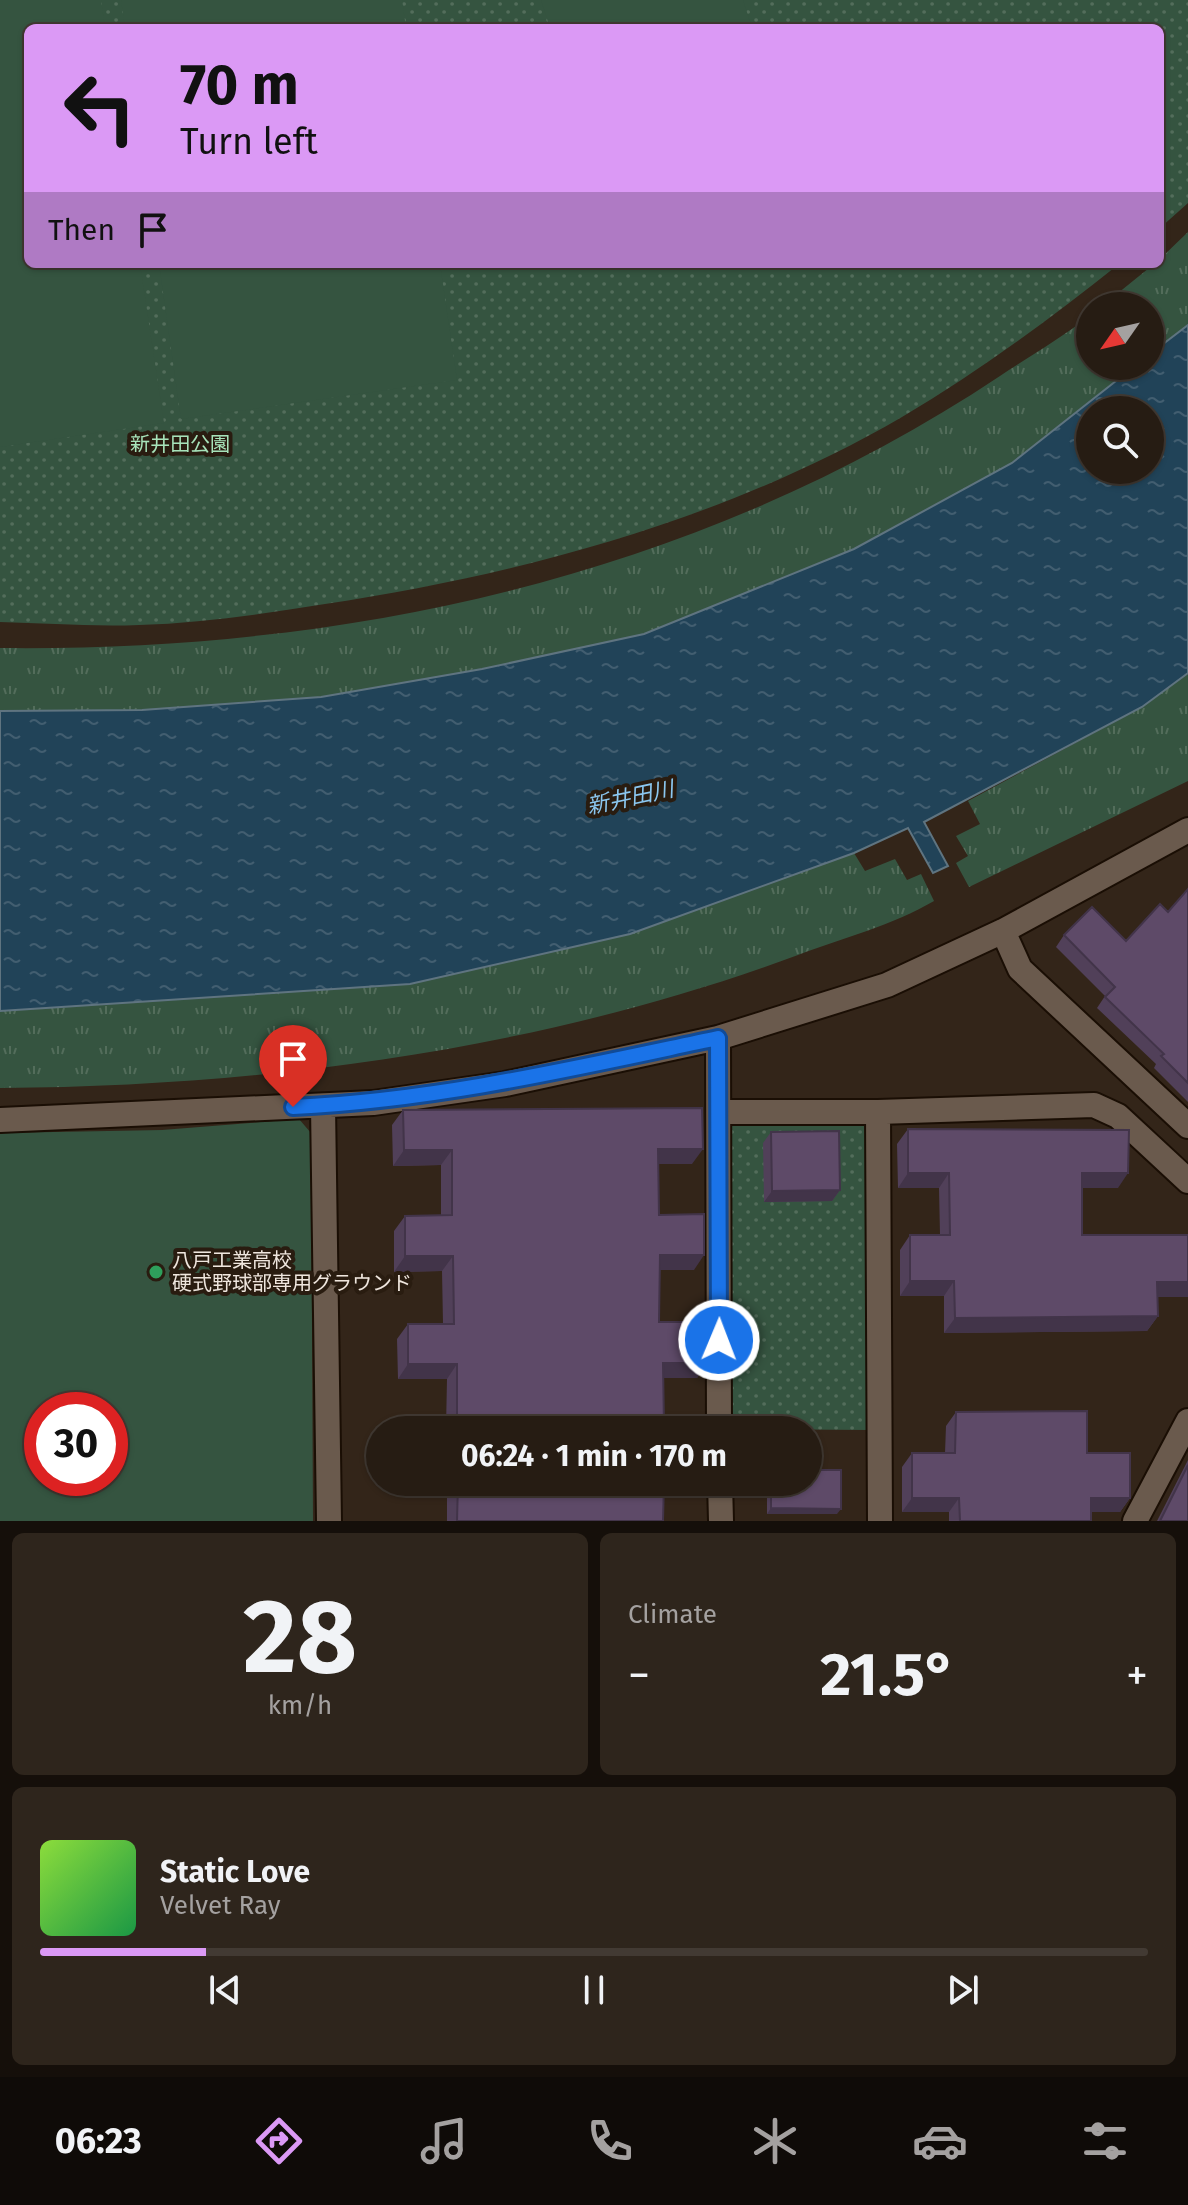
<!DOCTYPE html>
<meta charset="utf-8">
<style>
:root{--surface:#261c13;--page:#2e251c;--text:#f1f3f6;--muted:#a4a1a0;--line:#423a33;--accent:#db99f5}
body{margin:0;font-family:"Fira Sans","Noto Sans JP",sans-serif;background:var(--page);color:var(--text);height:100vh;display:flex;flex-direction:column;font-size:30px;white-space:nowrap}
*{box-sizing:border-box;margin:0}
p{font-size:26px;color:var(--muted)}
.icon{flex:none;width:44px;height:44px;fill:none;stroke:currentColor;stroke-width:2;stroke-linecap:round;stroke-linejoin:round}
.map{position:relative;height:1521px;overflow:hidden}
.sheet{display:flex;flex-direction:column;gap:12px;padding:12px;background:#150f0a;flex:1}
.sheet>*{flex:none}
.banner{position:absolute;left:24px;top:24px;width:1140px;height:244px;border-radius:12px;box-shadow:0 2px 6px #0004,0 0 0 2px var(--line);background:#db99f5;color:#111;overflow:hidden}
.needle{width:52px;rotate:236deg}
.tools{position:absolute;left:1076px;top:292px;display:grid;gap:16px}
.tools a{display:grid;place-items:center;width:88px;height:88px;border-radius:50%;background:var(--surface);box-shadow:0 2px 6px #0004,0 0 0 2px var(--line);font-size:40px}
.speed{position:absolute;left:24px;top:1392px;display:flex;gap:16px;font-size:40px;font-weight:700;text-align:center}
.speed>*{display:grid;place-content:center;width:104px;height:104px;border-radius:50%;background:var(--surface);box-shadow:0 2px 6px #0004,0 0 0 2px var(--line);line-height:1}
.speed .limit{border:12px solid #d22;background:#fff;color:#111}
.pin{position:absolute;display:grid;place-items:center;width:68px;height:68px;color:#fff;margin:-82px -34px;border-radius:50% 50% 50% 0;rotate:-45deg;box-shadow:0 0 8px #0007}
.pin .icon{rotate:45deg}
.me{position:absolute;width:88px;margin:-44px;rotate:1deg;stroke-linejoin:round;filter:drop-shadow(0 0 6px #0008)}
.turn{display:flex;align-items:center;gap:28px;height:168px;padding:0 24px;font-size:36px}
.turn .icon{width:104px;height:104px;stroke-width:2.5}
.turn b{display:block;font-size:56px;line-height:68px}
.then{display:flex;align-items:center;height:76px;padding:0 24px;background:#0003;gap:16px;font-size:30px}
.big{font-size:60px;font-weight:700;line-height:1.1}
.sheet .tile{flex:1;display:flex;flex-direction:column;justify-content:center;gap:12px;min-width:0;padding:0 28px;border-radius:12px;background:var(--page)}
.sheet .dial{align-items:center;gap:0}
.dial b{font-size:104px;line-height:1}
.song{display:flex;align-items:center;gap:24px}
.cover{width:96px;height:96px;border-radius:12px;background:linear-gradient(135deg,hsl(90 70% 55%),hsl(140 70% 35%))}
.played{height:8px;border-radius:4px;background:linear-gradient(90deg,var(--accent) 15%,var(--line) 15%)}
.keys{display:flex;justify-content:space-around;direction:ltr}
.heat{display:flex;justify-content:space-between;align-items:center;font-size:44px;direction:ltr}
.sheet .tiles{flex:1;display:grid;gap:12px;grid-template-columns:1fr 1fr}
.tile:last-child{grid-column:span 2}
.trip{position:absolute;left:366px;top:1416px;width:456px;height:80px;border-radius:40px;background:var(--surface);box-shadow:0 2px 6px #0004,0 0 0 2px var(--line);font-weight:700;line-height:80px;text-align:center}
.tabs{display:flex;height:128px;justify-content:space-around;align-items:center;background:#0f0b08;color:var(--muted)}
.tabs .icon{width:56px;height:56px}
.tabs .active{color:var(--accent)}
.tabs b{font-size:36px;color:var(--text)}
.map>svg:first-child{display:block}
.grass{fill:url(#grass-tufts)}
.park{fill:url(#park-dots)}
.garden{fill:#355440;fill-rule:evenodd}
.water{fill:url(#water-ripples);stroke:#5f7480;stroke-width:2;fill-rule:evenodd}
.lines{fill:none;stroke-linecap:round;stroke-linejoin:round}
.minor-casing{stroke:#1a0e04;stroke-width:28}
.minor{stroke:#6a5a4d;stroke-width:24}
.wall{fill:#514059}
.shaded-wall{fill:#423449}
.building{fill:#5e4a68;stroke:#423449;stroke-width:2}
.route-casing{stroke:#114b97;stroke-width:20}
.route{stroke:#1a73e8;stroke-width:14}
.leisure-dot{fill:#2e9e5b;stroke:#291c10;stroke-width:3}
.labels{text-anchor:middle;stroke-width:8;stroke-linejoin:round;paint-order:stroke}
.park-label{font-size:20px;fill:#a7e3ba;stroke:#291c10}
.poi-label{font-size:20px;fill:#efe6de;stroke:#291c10;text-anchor:start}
.water-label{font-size:22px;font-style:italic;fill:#8bc7f0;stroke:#291c10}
</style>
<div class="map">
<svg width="1188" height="1521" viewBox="0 0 1188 1521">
<defs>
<pattern id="grass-tufts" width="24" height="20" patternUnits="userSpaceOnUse" patternTransform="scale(2)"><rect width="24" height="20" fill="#355440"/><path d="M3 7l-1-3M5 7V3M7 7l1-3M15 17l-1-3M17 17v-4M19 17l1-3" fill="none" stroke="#536d5b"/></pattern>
<pattern id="park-dots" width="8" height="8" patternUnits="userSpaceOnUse" patternTransform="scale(2)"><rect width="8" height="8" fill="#355440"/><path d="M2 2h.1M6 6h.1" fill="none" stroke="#536d5b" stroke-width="1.8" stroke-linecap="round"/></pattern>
<pattern id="water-ripples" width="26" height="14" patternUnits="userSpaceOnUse" patternTransform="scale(2)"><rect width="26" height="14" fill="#214358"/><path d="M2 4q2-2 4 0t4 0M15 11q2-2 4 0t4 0" fill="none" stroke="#425e70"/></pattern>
</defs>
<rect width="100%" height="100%" fill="#332519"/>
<path class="grass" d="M 1188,232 L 1188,325 L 1150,354 L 1150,306 L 1102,306 L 1154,264 L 1160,264 L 1160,259 Z
M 1090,315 L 1090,366 L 1135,366 L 1012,463 L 854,549 L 644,634 L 482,669 L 321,697 L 142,710 L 0,711 L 0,648 C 354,652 703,574 1000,376 C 1030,356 1062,338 1090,315 Z
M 1188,673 L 1188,781 L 969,887 L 956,863 L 968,856 L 956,836 L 980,824 L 968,801 L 1142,707 Z
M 854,853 L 865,871 L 895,859 L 907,880 L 921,874 L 934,901 C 893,925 843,938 798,955 C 545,1049 270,1086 0,1088 L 0,1011 L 410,984 L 630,934 Z"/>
<path class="park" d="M 0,0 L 1188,0 L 1188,203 L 1160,228 L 1160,28 L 28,28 L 28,264 L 1119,264 C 1050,319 978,372 902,417 C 727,519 523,574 325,604 C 263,614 201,623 139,625 C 93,627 46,623 0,622 Z
M 869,1120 L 872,1430 L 731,1429 L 726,1123 Z"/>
<path class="garden" d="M 0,0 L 101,0 L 105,28 L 28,28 L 28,264 L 140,264 L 164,423 L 0,447 Z
M 121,0 L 402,0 L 406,28 L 125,28 Z
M 541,0 L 743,0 L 752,28 L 550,28 Z
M 159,264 L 440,264 L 457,380 L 181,419 Z
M 299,1119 L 311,1133 L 313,1521 L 0,1521 L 0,1133 L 162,1130 ZM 110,1410 L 110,1478 L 42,1478 L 42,1410 Z"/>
<path class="water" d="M 1188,325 L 1188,673 L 1142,707 L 924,822 L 948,866 L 933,873 L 908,828 L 854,853 L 630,934 L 410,984 L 0,1011 L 0,711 L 142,710 L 321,697 L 482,669 L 644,634 L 854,549 L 1012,463 L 1135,366 L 1150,366 L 1150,354 ZM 1090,410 L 1150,410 L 1150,470 L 1090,470 Z"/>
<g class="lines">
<defs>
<path id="minor" d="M 1003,931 L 1020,969 L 1188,1126
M 718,1038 L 719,1430
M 323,1106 L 329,1521
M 719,1112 L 878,1112 L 1094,1105 L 1118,1116 L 1188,1181
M 878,1112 L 880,1521
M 0,1120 L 373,1103 L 505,1084 L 718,1038 L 887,985 L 1003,931 L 1188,830
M 720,1482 L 721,1521
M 1135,1521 L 1188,1421"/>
</defs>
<use href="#minor" class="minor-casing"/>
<use href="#minor" class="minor"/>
</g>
<path class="wall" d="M 1188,889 L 1188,1102 L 1154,1068 L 1156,1064 L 1097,1008 L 1105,996 L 1056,947 L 1064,935 L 1126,941 L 1168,912 Z
M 403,1110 L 692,1164 L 658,1164 L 659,1215 L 694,1270 L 660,1270 L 659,1322 L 708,1363 L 697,1378 L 663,1378 L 664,1427 L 708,1430 L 408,1430 L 409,1429 L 446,1428 L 447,1379 L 398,1379 L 397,1339 L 408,1324 L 443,1324 L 442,1271 L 394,1272 L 394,1231 L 405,1216 L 441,1215 L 441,1165 L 393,1166 L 392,1125 Z
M 908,1129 L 1118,1188 L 1082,1188 L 1082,1235 L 1188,1235 L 1188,1297 L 1158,1297 L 1158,1316 L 1147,1331 L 944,1333 L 944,1296 L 900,1296 L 900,1250 L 910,1235 L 940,1235 L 939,1188 L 898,1188 L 897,1144 Z
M 771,1132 L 840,1190 L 832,1201 L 764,1202 L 763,1143 Z
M 956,1412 L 1087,1453 L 1130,1498 L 1120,1512 L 1091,1512 L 1091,1521 L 949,1521 L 949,1512 L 902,1512 L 902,1467 L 912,1453 L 945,1453 L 946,1426 Z
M 1188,1460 L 1188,1521 L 1157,1521 Z
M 398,1482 L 698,1482 L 664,1483 L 663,1521 L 447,1521 L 447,1484 L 398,1485 Z
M 767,1482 L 808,1482 L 837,1514 L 767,1514 Z"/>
<path class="shaded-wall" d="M 658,1149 L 703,1149 L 692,1164 L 647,1164 Z
M 404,1150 L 452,1150 L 441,1165 L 393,1166 Z
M 908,1173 L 949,1173 L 939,1188 L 898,1188 Z
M 1082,1173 L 1128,1173 L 1118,1188 L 1071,1188 Z
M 840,1190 L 832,1201 L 764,1202 L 772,1191 Z
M 660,1255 L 704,1255 L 694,1270 L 649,1270 Z
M 405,1256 L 453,1256 L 442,1271 L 394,1272 Z
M 910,1281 L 954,1281 L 944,1296 L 900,1296 Z
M 1157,1282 L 1188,1282 L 1188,1297 L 1147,1297 Z
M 1158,1316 L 1147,1331 L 944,1333 L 955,1318 Z
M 663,1363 L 708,1363 L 697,1378 L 652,1378 Z
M 408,1364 L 457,1364 L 447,1379 L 398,1379 Z
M 400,1482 L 449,1482 L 447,1484 L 398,1485 Z
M 912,1498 L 959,1498 L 949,1512 L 902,1512 Z
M 1091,1498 L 1130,1498 L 1120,1512 L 1081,1512 Z
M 771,1508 L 841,1509 L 837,1514 L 767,1514 Z"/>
<path class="building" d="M 1188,889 L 1188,1083 L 1161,1056 L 1164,1054 L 1105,997 L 1115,987 L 1064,935 L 1092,907 L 1126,941 L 1160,904 L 1168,912 Z
M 702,1108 L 703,1149 L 658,1149 L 659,1215 L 704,1214 L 704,1255 L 660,1255 L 659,1322 L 708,1322 L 708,1363 L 663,1363 L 664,1427 L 708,1427 L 708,1430 L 409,1430 L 409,1429 L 457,1428 L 457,1364 L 408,1364 L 408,1324 L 454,1324 L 453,1256 L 405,1256 L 405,1216 L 452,1215 L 452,1150 L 404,1150 L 403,1110 Z
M 908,1129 L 1129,1130 L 1128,1173 L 1082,1173 L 1082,1235 L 1188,1235 L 1188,1282 L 1157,1282 L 1158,1316 L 955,1318 L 954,1281 L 910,1281 L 910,1235 L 950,1235 L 949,1173 L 908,1173 Z
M 839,1131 L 840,1190 L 772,1191 L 771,1132 Z
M 1087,1411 L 1087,1453 L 1130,1453 L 1130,1498 L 1091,1498 L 1091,1521 L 960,1521 L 959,1498 L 912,1498 L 912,1453 L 955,1453 L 956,1412 Z
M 1188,1465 L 1188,1521 L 1160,1521 Z
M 808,1470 L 841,1470 L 841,1509 L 771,1508 L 771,1482 L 808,1482 Z
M 458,1482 L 664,1482 L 663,1521 L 457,1521 Z"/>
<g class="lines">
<defs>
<path id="route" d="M 293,1107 C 439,1100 575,1068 718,1038 L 719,1340"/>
</defs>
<use href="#route" class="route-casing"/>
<use href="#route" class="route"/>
</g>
<circle class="leisure-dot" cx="156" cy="1272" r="8"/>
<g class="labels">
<g class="park-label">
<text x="180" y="451">新井田公園</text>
</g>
<g class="poi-label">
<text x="172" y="1267">八戸工業高校<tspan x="172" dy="23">硬式野球部専用グラウンド</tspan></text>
</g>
<g class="water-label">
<text transform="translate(630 797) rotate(-12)" y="8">新井田川</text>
</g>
</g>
</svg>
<div class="tools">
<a><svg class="needle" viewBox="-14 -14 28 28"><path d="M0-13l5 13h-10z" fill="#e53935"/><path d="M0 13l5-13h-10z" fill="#a4a1a0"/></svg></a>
<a><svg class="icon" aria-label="search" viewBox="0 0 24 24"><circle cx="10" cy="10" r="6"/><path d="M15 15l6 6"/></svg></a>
</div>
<div class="speed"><div class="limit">30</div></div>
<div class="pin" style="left:293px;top:1107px;background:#d93025"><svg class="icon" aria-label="arrive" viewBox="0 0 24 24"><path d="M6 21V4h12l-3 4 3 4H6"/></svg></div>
<svg class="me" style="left:719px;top:1340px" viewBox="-20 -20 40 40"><circle r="17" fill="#1a73e8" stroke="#fff" stroke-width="3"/><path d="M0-11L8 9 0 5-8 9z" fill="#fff"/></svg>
<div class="trip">06:24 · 1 min · 170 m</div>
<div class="banner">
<div class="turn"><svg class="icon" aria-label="left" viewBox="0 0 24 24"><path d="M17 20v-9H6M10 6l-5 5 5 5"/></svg><div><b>70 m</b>Turn left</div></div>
<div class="then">Then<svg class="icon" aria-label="arrive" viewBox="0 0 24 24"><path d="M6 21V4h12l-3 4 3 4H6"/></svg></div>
</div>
</div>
<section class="sheet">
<div class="tiles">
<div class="tile dial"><b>28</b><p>km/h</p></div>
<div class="tile"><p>Climate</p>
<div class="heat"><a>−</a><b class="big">21.5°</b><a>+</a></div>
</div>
<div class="tile">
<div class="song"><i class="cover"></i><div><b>Static Love</b><p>Velvet Ray</p></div></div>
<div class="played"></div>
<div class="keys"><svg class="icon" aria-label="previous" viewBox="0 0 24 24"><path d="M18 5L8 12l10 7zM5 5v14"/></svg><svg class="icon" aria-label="pause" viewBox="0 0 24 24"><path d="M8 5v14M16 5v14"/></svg><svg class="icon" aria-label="next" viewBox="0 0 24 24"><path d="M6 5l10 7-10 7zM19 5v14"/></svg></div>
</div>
</div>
</section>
<nav class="tabs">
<b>06:23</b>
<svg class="icon active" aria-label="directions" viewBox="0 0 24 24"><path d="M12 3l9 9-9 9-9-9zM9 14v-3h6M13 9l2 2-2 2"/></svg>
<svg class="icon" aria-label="music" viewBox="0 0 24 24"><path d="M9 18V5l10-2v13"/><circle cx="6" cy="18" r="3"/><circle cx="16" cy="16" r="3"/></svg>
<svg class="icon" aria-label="phone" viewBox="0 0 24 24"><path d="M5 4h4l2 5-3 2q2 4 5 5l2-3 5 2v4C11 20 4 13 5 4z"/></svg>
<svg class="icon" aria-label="climate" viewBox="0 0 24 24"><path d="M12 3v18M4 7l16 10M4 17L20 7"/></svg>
<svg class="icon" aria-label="car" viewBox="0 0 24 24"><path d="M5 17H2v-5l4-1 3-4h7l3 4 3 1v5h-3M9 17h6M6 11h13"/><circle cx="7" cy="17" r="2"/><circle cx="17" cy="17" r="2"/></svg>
<svg class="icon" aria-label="filters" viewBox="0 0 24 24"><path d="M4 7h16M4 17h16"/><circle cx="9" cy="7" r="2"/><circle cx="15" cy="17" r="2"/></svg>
</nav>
